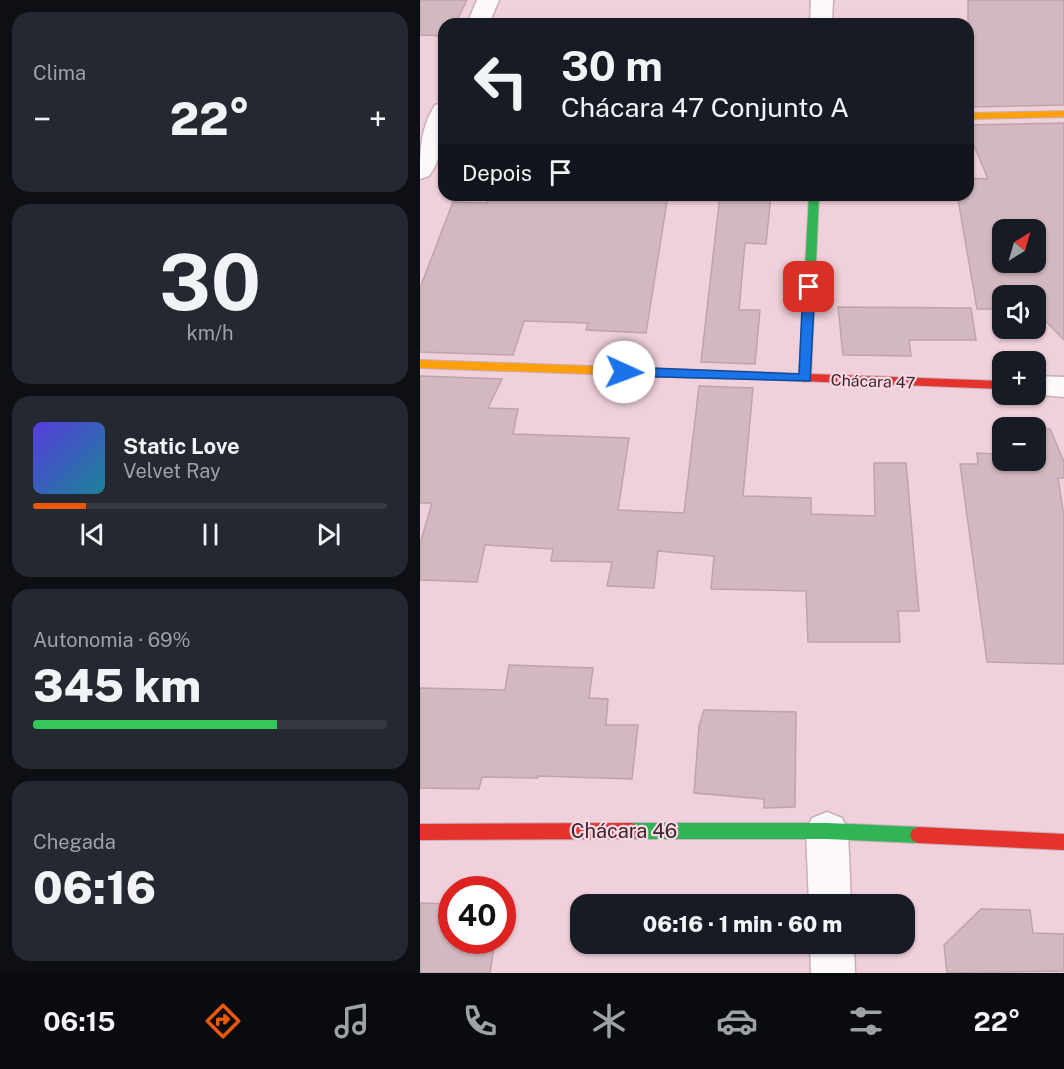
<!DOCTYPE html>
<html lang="pt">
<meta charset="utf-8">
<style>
:root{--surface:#171b24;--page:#242831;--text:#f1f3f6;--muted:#9ea1a6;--line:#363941;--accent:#ea580c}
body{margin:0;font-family:"Public Sans",sans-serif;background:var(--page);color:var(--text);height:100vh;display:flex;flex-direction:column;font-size:22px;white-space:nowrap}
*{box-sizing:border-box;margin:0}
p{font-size:20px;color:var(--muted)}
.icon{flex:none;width:33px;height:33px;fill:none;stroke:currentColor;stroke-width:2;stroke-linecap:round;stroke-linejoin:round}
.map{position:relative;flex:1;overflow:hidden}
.sheet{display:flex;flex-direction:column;gap:12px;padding:12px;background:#0d0f14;width:420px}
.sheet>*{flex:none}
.top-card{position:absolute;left:18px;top:18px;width:536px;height:183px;border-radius:18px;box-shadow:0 2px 4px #0004;background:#171b24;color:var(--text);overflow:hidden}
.needle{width:39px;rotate:37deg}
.controls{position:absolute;left:572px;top:219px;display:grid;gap:12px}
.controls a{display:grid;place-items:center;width:54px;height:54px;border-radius:12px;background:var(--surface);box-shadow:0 2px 4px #0004;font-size:30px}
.speed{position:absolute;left:18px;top:876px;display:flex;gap:12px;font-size:30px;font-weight:700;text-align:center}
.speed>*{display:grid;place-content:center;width:78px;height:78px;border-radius:50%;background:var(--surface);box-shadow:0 2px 4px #0004;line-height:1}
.speed .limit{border:9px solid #d22;background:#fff;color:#111}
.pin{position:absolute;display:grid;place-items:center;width:51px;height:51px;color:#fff;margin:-26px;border-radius:12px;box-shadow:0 3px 9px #0006}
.me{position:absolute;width:66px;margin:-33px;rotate:92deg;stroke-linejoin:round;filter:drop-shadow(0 0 4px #0008)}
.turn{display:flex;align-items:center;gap:21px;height:126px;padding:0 24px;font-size:27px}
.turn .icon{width:78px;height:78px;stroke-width:2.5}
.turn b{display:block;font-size:42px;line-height:51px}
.then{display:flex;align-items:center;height:57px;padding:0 24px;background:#0003;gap:12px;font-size:22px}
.big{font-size:45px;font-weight:800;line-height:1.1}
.sheet .card{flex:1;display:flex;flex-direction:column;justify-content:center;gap:9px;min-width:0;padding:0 21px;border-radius:18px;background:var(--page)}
.sheet .dial{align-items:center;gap:0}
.dial b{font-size:78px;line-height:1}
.song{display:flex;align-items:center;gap:18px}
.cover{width:72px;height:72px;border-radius:9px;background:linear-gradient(135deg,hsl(250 70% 55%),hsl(190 70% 35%))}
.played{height:6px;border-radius:3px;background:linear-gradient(90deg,var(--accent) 15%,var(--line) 15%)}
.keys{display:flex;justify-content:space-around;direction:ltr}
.heat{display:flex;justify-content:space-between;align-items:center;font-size:33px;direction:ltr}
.charge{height:9px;border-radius:4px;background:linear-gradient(90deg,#34c759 69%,var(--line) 0)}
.trip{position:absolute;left:150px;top:894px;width:345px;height:60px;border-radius:18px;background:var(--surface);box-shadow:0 2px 4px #0004;font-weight:800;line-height:60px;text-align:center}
.dock{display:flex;height:96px;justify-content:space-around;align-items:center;background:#090b0e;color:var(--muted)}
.dock .icon{width:42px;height:42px}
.dock .active{color:var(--accent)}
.dock b{font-size:27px;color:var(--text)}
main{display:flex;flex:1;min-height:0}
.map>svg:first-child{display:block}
.building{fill:#d3b9bf;stroke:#bda4aa;stroke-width:1.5;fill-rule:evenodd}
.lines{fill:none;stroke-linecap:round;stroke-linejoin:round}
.street-casing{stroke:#c7afb7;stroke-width:3}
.fast-casing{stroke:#c7afb7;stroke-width:2}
.slow-casing{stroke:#c7afb7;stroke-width:2}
.jam-casing{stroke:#c7afb7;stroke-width:2}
.street{fill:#fdf8fa;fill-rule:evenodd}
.fast{fill:#30b455;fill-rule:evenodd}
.slow{fill:#ff9f0a;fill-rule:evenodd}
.jam{fill:#e5322d;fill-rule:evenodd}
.route{fill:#1a73e8;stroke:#114b97;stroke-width:1.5}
.labels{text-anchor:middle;stroke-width:4.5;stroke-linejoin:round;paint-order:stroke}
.street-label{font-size:16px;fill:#3b252d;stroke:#fbd8e3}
.near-street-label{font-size:20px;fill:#3b252d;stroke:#fbd8e3}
</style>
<main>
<section class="sheet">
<div class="card"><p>Clima</p>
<div class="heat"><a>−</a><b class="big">22°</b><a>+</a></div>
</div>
<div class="card dial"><b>30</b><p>km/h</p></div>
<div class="card">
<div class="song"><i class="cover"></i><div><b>Static Love</b><p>Velvet Ray</p></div></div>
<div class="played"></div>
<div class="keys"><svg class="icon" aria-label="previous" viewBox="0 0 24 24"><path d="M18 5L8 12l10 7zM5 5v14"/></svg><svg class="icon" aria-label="pause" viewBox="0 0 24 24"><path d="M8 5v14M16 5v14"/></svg><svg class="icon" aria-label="next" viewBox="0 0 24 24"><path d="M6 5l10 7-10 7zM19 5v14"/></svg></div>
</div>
<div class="card"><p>Autonomia · 69%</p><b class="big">345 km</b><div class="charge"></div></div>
<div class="card"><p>Chegada</p><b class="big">06:16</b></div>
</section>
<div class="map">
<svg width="644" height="973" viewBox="0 0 644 973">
<rect width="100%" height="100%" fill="#f0d0db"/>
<path class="building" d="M 0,0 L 47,0 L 35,24 L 24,24 L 24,36 L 0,35 Z
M 548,0 L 644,0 L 644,105 L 548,107 Z
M 644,123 L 644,340 L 615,310 L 615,296 L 582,296 L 582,309 L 557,309 L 538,199 L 548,199 L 548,178 L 568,179 L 548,131 L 548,125 ZM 582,230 L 615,230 L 615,262 L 582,262 Z
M 70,195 L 248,195 L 226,333 L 166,330 L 168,323 L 104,321 L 93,355 L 0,352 L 0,288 L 33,202 L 67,203 Z
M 300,195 L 351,195 L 346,244 L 325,243 L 319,310 L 340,310 L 335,364 L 281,362 Z
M 418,307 L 551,308 L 556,340 L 489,340 L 491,356 L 423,355 Z
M 0,376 L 82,379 L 68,408 L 98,409 L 93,434 L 209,438 L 198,510 L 264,513 L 279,386 L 333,388 L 323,496 L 391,498 L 391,514 L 455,516 L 454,463 L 486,463 L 499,611 L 478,611 L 480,642 L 388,642 L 386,591 L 291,589 L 294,556 L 238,551 L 234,588 L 187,586 L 192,562 L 131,561 L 133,549 L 65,545 L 57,582 L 0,580 L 0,544 L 12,503 L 0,503 Z
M 573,427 L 584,428 L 582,428 L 582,460 L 615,460 L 615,428 L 620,429 L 630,429 L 644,462 L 644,478 L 638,478 L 644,517 L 644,664 L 567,662 L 540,464 L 558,464 L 557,453 L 576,454 Z
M 89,665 L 173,668 L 169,698 L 188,699 L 186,725 L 218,725 L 212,779 L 118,776 L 118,778 L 62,777 L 59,789 L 0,788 L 0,688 L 85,690 Z
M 284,710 L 376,712 L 375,807 L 344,808 L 344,799 L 274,793 L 279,726 Z
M 0,903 L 32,904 L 32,940 L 75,940 L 70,973 L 0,973 Z
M 561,909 L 610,910 L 613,933 L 644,934 L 644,971 L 527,973 L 524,945 Z"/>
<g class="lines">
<defs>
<path id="street" d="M 57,0 L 79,0 L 69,24 L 47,24 Z
M 391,0 L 413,0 L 412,24 L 390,24 Z
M 24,103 C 24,129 25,154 9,176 L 0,179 C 0,151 0,129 15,105 Z
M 615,376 L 644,377 L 644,397 L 608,394 L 615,394 Z
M 407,812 L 422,818 L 428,831 L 431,904 L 389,904 L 386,831 L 392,818 Z
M 390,944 L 434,944 L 435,973 L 391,973 Z"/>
<path id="fast" d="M 389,195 L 399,195 L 391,378 L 385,382 L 379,378 Z
M 212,823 L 407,823 L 498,827 L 504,830 L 506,835 L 504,840 L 498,843 L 407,839 L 212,839 L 206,836 L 204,831 L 206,826 Z"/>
<path id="slow" d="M 644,111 L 644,117 L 548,119 L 548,113 Z
M 0,360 L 282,370 L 288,374 L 282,378 L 0,368 Z"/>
<path id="jam" d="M 282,370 L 582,381 L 582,389 L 278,377 L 276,374 Z
M 212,823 L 218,826 L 220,831 L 218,836 L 212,839 L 0,840 L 0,824 Z
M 498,827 L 644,834 L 644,850 L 498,843 L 492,840 L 490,835 L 492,830 Z"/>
</defs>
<use href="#street" class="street-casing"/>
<use href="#fast" class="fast-casing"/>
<use href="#slow" class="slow-casing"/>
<use href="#jam" class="jam-casing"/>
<use href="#street" class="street"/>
<use href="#fast" class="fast"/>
<use href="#slow" class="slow"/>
<use href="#jam" class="jam"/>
</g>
<path class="route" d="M 389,283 L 395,287 L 390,381 L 204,376 L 198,372 L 204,367 L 379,374 L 383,287 Z"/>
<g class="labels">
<g class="street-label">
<text transform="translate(453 381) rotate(2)" y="6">Chácara 47</text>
</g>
<g class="near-street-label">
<text x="204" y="838">Chácara 46</text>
</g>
</g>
</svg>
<div class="controls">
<a><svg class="needle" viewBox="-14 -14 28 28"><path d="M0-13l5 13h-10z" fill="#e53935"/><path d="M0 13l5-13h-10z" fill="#9ea1a6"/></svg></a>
<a><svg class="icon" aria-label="sound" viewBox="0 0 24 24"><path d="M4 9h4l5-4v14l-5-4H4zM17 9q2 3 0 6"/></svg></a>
<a>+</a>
<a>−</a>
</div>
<div class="speed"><div class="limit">40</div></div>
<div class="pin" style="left:389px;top:287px;background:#d93025"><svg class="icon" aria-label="arrive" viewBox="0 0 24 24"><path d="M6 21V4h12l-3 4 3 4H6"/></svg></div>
<svg class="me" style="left:204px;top:372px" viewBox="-20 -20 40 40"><circle r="19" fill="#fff"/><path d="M0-13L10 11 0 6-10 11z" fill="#1a73e8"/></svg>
<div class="trip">06:16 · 1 min · 60 m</div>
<div class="top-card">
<div class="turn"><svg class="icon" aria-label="left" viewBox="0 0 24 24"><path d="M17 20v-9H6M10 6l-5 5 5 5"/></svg><div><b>30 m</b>Chácara 47 Conjunto A</div></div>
<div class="then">Depois<svg class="icon" aria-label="arrive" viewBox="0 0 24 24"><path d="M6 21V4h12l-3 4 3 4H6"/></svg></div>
</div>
</div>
</main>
<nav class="dock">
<b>06:15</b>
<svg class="icon active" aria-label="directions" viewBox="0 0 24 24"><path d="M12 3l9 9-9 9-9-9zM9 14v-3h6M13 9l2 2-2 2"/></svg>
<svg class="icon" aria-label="music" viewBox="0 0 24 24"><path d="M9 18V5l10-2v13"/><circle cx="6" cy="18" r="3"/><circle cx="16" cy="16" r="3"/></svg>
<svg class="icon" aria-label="phone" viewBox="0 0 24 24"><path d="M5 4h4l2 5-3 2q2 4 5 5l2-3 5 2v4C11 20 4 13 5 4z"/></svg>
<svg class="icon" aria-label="climate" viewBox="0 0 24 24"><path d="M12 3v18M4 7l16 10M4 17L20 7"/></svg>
<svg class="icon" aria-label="car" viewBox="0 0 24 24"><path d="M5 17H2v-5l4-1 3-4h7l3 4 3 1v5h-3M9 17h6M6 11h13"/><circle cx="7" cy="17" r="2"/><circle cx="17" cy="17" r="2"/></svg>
<svg class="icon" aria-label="filters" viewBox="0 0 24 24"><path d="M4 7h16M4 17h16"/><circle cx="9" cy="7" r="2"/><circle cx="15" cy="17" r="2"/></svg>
<b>22°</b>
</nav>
